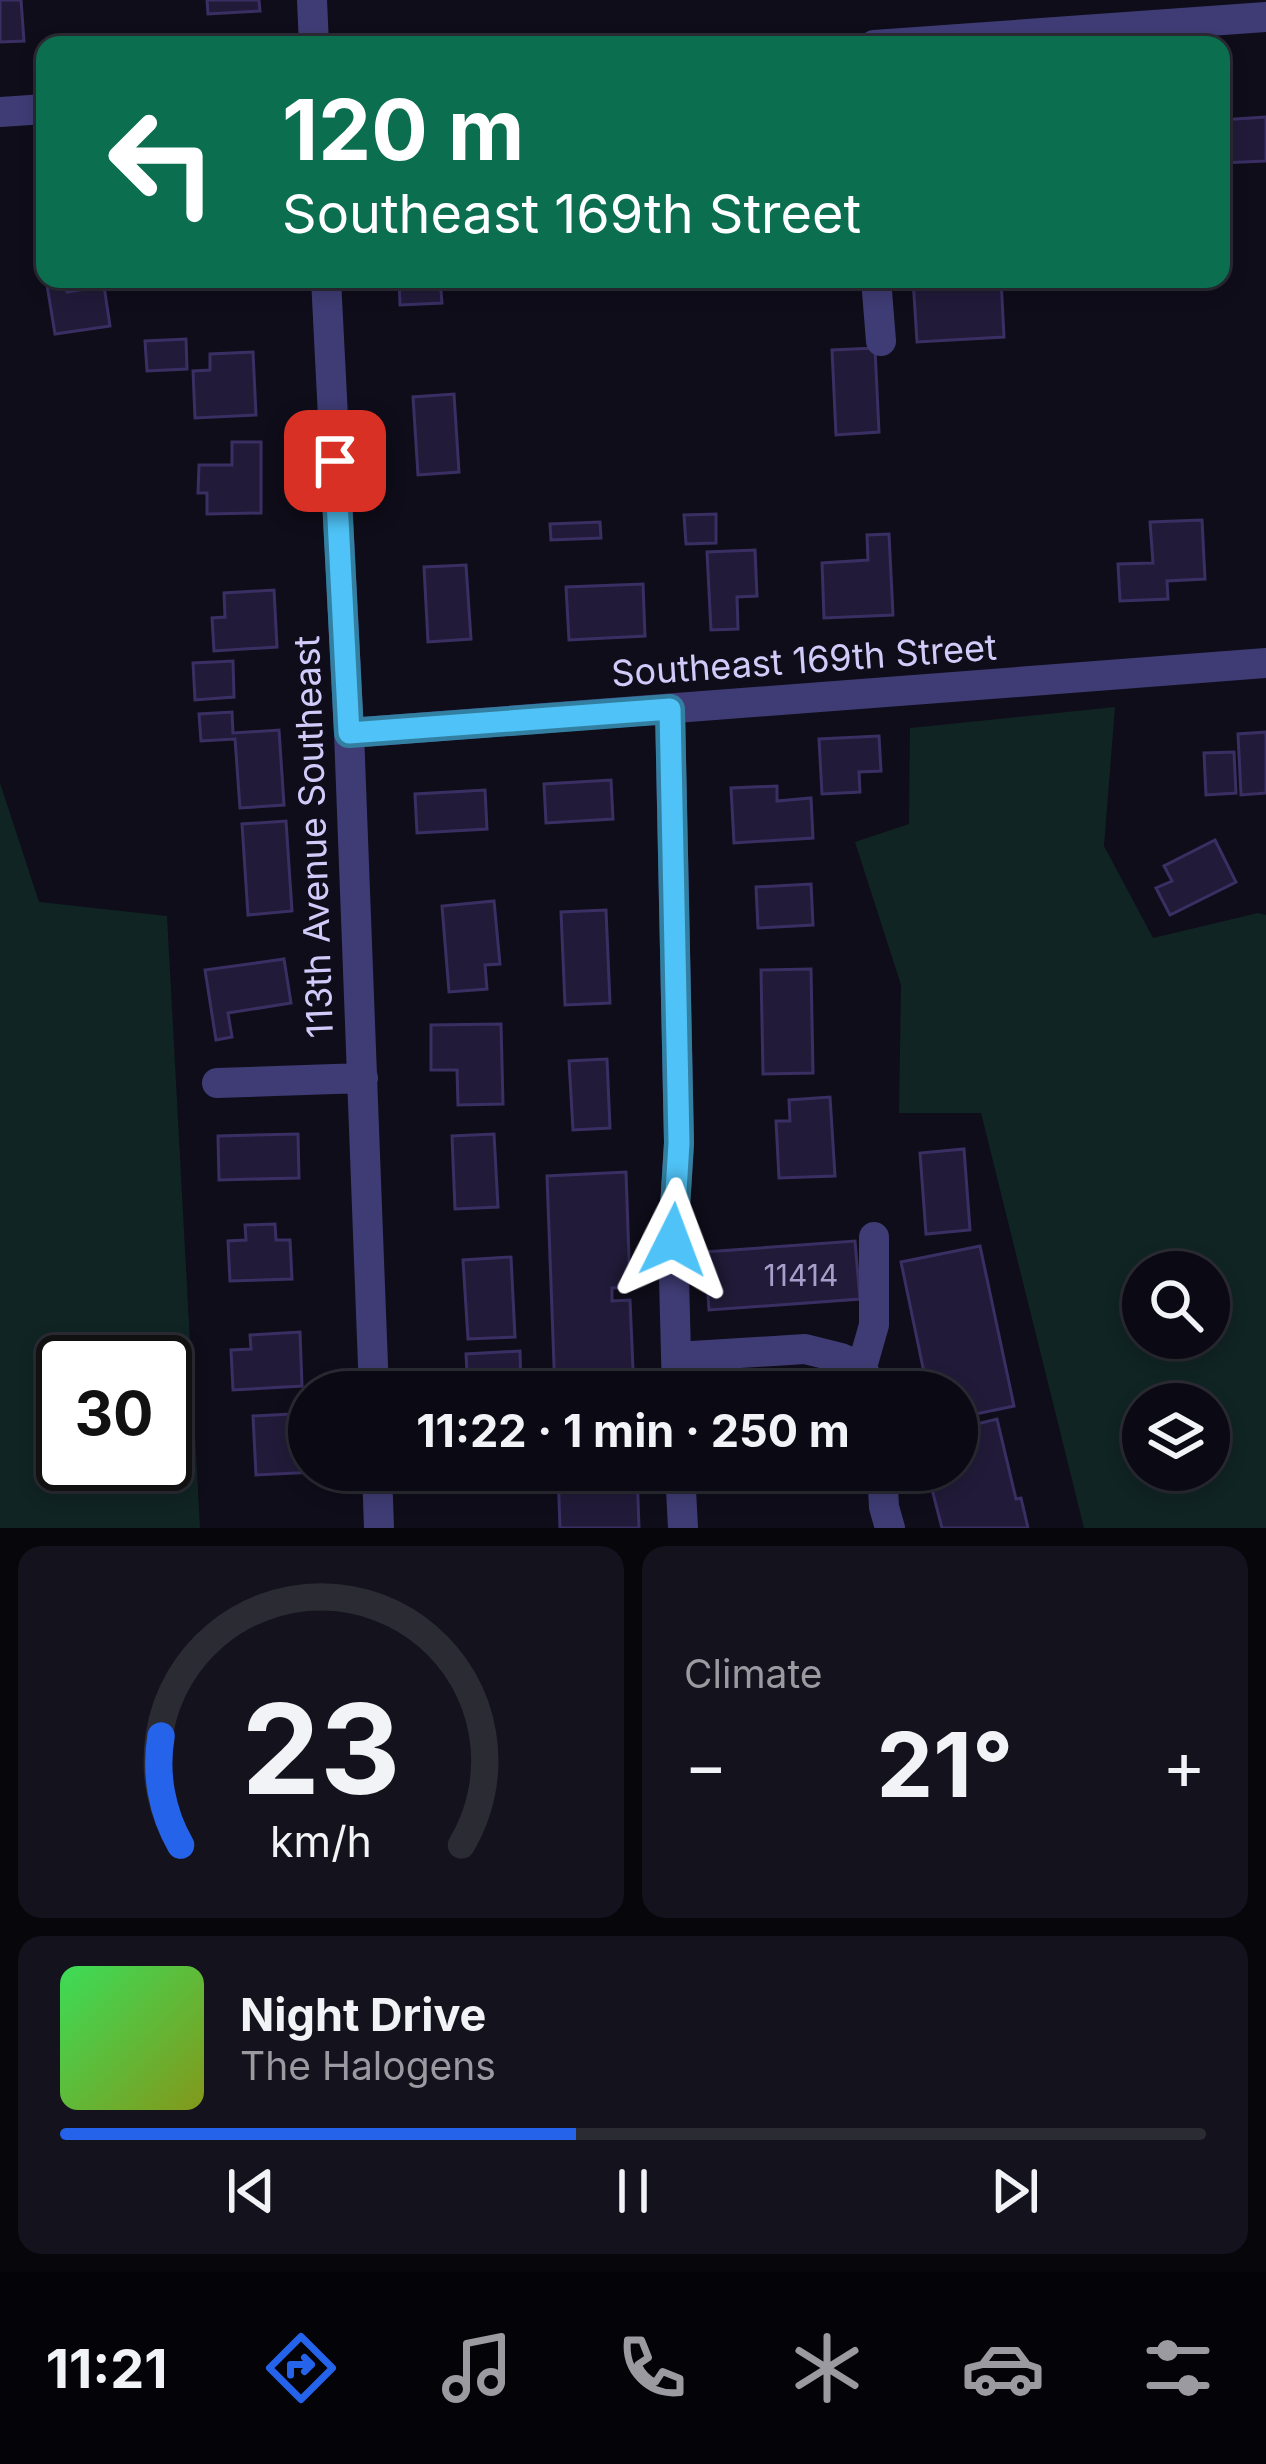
<!DOCTYPE html>
<meta charset="utf-8">
<style>
:root{--surface:#0b0a14;--page:#14131d;--text:#f1f3f6;--muted:#9a9aa0;--line:#2b2b34;--accent:#2563eb}
body{margin:0;font-family:Inter,sans-serif;background:var(--page);color:var(--text);height:100vh;display:flex;flex-direction:column;font-size:45px;white-space:nowrap}
*{box-sizing:border-box;margin:0}
p{font-size:39px;color:var(--muted)}
.icon{flex:none;width:66px;height:66px;fill:none;stroke:currentColor;stroke-width:2;stroke-linecap:round;stroke-linejoin:round}
.map{position:relative;height:1528px;overflow:hidden}
.side{display:flex;flex-direction:column;gap:18px;padding:18px;background:#06060b;flex:1}
.side>*{flex:none}
.hud{position:absolute;left:36px;top:36px;width:1194px;height:252px;border-radius:24px;box-shadow:0 6px 18px #0003,0 0 0 3px var(--line);background:#0b6e4f;color:#fff;overflow:hidden}
.fabs{position:absolute;left:1122px;top:1251px;display:grid;gap:24px}
.fabs a{display:grid;place-items:center;width:108px;height:108px;border-radius:50%;background:var(--surface);box-shadow:0 6px 18px #0003,0 0 0 3px var(--line);font-size:60px}
.speed{position:absolute;left:36px;top:1335px;display:flex;gap:24px;font-size:60px;font-weight:700;text-align:center}
.speed>*{display:grid;place-content:center;width:156px;height:156px;border-radius:50%;background:var(--surface);box-shadow:0 6px 18px #0003,0 0 0 3px var(--line);line-height:1}
.speed .limit{border:6px solid #111;border-radius:18px;background:#fff;color:#111}
.pin{position:absolute;display:grid;place-items:center;width:102px;height:102px;color:#fff;margin:-51px;border-radius:24px;box-shadow:0 6px 18px #0006}
.me{position:absolute;width:132px;margin:-66px;rotate:3deg;stroke-linejoin:round;filter:drop-shadow(0 0 9px #0008)}
.turn{display:flex;align-items:center;gap:42px;height:252px;padding:0 48px;font-size:54px}
.turn .icon{width:156px;height:156px;stroke-width:2.5}
.turn b{display:block;font-size:84px;line-height:102px}
.big{font-size:90px;font-weight:700;line-height:1.1}
.side .tile{flex:1;display:flex;flex-direction:column;justify-content:center;gap:18px;min-width:0;padding:0 42px;border-radius:24px;background:var(--page)}
.side .dial{align-items:center;gap:0}
.dial svg{height:312px;overflow:visible;fill:none;stroke:var(--line);stroke-width:7;stroke-linecap:round;text-anchor:middle}
.dial text{fill:var(--text);stroke:none}
.song{display:flex;align-items:center;gap:36px}
.cover{width:144px;height:144px;border-radius:18px;background:linear-gradient(135deg,hsl(130 70% 55%),hsl(70 70% 35%))}
.played{height:12px;border-radius:6px;background:linear-gradient(90deg,var(--accent) 45%,var(--line) 45%)}
.keys{display:flex;justify-content:space-around;direction:ltr}
.heat{display:flex;justify-content:space-between;align-items:center;font-size:66px;direction:ltr}
.side .tiles{flex:1;display:grid;gap:18px;grid-template-columns:1fr 1fr}
.tile:last-child{grid-column:span 2}
.trip{position:absolute;left:288px;top:1371px;width:690px;height:120px;border-radius:60px;background:var(--surface);box-shadow:0 6px 18px #0003,0 0 0 3px var(--line);font-weight:700;line-height:120px;text-align:center}
.menu{display:flex;height:192px;justify-content:space-around;align-items:center;background:#040408;color:var(--muted)}
.menu .icon{width:84px;height:84px}
.menu .on{color:var(--accent)}
.menu b{font-size:54px;color:var(--text)}
.map>svg:first-child{display:block}
.green{fill:#102423;fill-rule:evenodd}
.building{fill:#211b39;stroke:#3a2f63;stroke-width:3}
.lines{fill:none;stroke-linecap:round;stroke-linejoin:round}
.minor{stroke:#3f3c75;stroke-width:30}
.route-casing{stroke:#337fa1;stroke-width:30}
.route{stroke:#4fc3f7;stroke-width:21}
.labels{text-anchor:middle;stroke-width:12;stroke-linejoin:round;paint-order:stroke}
.number-label{font-size:30px;fill:#a59fca}
.street-label{font-size:36px;fill:#d1cbfa;stroke:#0f0d1a}
</style>
<div class="map">
<svg width="1266" height="1528" viewBox="0 0 1266 1528">
<rect width="100%" height="100%" fill="#0f0d1a"/>
<path class="green" d="M 1115,707 L 1104,846 L 1153,938 L 1258,913 L 1266,915 L 1266,1528 L 1084,1528 L 981,1113 L 899,1113 L 901,985 L 855,842 L 909,824 L 910,728 ZM 1143,1272 L 1209,1272 L 1209,1338 L 1143,1338 ZM 1143,1404 L 1209,1404 L 1209,1470 L 1143,1470 Z
M 0,783 L 39,902 L 167,916 L 200,1528 L 0,1528 ZM 63,1362 L 165,1362 L 165,1464 L 63,1464 Z"/>
<path class="building" d="M 0,0 L 21,0 L 24,41 L 0,42 Z
M 207,0 L 259,0 L 260,11 L 208,14 Z
M 1266,117 L 1266,161 L 1221,163 L 1221,120 Z
M 45,208 L 45,271 L 35,210 Z
M 46,279 L 65,279 L 67,292 L 104,286 L 110,326 L 55,334 Z
M 207,279 L 248,279 L 249,284 L 207,287 Z
M 399,279 L 440,279 L 442,303 L 400,305 Z
M 913,279 L 1001,279 L 1004,337 L 917,342 Z
M 186,339 L 187,369 L 147,371 L 145,341 Z
M 875,348 L 879,432 L 836,435 L 832,350 Z
M 253,352 L 256,415 L 195,418 L 193,371 L 210,370 L 210,354 Z
M 454,394 L 459,472 L 418,475 L 413,397 Z
M 232,442 L 261,442 L 261,513 L 207,514 L 207,493 L 198,493 L 199,465 L 232,465 Z
M 716,514 L 716,543 L 686,544 L 684,515 Z
M 1202,520 L 1205,579 L 1167,581 L 1168,599 L 1120,601 L 1118,564 L 1153,563 L 1150,522 Z
M 600,522 L 601,538 L 551,540 L 550,524 Z
M 889,534 L 893,615 L 824,618 L 822,563 L 868,560 L 867,535 Z
M 755,550 L 757,596 L 737,597 L 738,629 L 711,630 L 707,552 Z
M 466,565 L 471,639 L 428,642 L 424,567 Z
M 643,584 L 645,636 L 569,640 L 566,587 Z
M 274,590 L 277,647 L 214,651 L 212,618 L 225,617 L 224,593 Z
M 233,661 L 234,697 L 195,700 L 193,663 Z
M 232,712 L 233,733 L 279,730 L 284,805 L 240,808 L 235,739 L 201,741 L 199,714 Z
M 1266,732 L 1266,793 L 1241,795 L 1238,734 Z
M 879,736 L 881,771 L 859,772 L 860,792 L 822,794 L 819,739 Z
M 1234,752 L 1236,793 L 1206,795 L 1204,753 Z
M 611,780 L 613,819 L 546,823 L 544,784 Z
M 777,786 L 777,801 L 811,798 L 813,838 L 734,843 L 731,788 Z
M 485,790 L 487,829 L 417,833 L 415,794 Z
M 286,821 L 292,911 L 248,915 L 242,824 Z
M 1215,840 L 1236,882 L 1170,915 L 1156,888 L 1172,881 L 1164,866 Z
M 811,884 L 813,925 L 758,928 L 756,887 Z
M 494,901 L 500,964 L 485,965 L 487,989 L 449,992 L 442,906 Z
M 606,910 L 610,1003 L 565,1005 L 561,912 Z
M 284,959 L 291,1003 L 228,1013 L 232,1037 L 216,1040 L 205,970 Z
M 811,969 L 813,1073 L 763,1074 L 761,970 Z
M 501,1024 L 503,1104 L 458,1105 L 457,1070 L 431,1070 L 431,1025 Z
M 607,1059 L 610,1128 L 573,1130 L 569,1061 Z
M 830,1097 L 835,1176 L 779,1178 L 776,1121 L 790,1121 L 789,1100 Z
M 298,1134 L 299,1178 L 219,1180 L 218,1136 Z
M 494,1134 L 498,1207 L 455,1209 L 452,1136 Z
M 964,1149 L 970,1230 L 926,1234 L 920,1153 Z
M 626,1172 L 630,1287 L 612,1288 L 612,1301 L 630,1300 L 634,1392 L 555,1392 L 547,1176 Z
M 275,1224 L 276,1240 L 290,1240 L 292,1279 L 230,1281 L 228,1241 L 246,1240 L 245,1225 Z
M 855,1241 L 860,1299 L 709,1310 L 705,1252 Z
M 980,1246 L 1014,1406 L 957,1418 L 957,1392 L 933,1392 L 930,1381 L 926,1382 L 901,1262 Z
M 511,1257 L 515,1337 L 468,1339 L 463,1260 Z
M 300,1332 L 302,1386 L 233,1390 L 231,1350 L 251,1349 L 250,1335 Z
M 520,1351 L 521,1392 L 468,1392 L 466,1354 Z
M 309,1413 L 309,1470 L 317,1472 L 256,1475 L 253,1416 Z
M 997,1419 L 1016,1499 L 1021,1498 L 1028,1528 L 942,1528 L 927,1470 L 957,1470 L 957,1429 Z
M 558,1470 L 637,1470 L 639,1528 L 560,1528 Z
M 716,1470 L 841,1470 L 841,1475 L 716,1482 Z"/>
<g class="lines">
<path class="minor" d="M 312,0 L 314,45
M 874,45 L 1266,17
M 0,112 L 45,109
M 326,279 L 349,733 L 374,1392
M 876,279 L 881,341
M 670,709 L 679,1143 L 673,1240 L 677,1392
M 349,733 L 1266,663
M 217,1083 L 363,1078
M 676,1357 L 805,1349 L 841,1358 L 862,1367
M 873,1392 L 862,1367 L 874,1325 L 874,1237
M 377,1470 L 379,1528
M 680,1470 L 683,1528
M 882,1470 L 884,1507 L 890,1528"/>
</g>
<g class="lines">
<defs>
<path id="route" d="M 335,461 L 349,733 L 670,709 L 679,1143 L 673,1240"/>
</defs>
<use href="#route" class="route-casing"/>
<use href="#route" class="route"/>
</g>
<g class="labels">
<g class="number-label">
<text x="801" y="1286">11414</text>
</g>
<g class="street-label">
<text transform="translate(804 660) rotate(-4)" y="13">Southeast 169th Street</text>
<text transform="translate(313 837) rotate(-92)" y="13">113th Avenue Southeast</text>
</g>
</g>
</svg>
<div class="fabs">
<a><svg class="icon" aria-label="search" viewBox="0 0 24 24"><circle cx="10" cy="10" r="6"/><path d="M15 15l6 6"/></svg></a>
<a><svg class="icon" aria-label="layers" viewBox="0 0 24 24"><path d="M12 4l9 5-9 5-9-5zM3 14l9 5 9-5"/></svg></a>
</div>
<div class="speed"><div class="limit">30</div></div>
<div class="pin" style="left:335px;top:461px;background:#d93025"><svg class="icon" aria-label="arrive" viewBox="0 0 24 24"><path d="M6 21V4h12l-3 4 3 4H6"/></svg></div>
<svg class="me" style="left:673px;top:1240px" viewBox="-20 -20 40 40"><path d="M0-17L14 15 0 8-14 15z" fill="#4fc3f7" stroke="#fff" stroke-width="4"/></svg>
<div class="trip">11:22 · 1 min · 250 m</div>
<div class="hud">
<div class="turn"><svg class="icon" aria-label="left" viewBox="0 0 24 24"><path d="M17 20v-9H6M10 6l-5 5 5 5"/></svg><div><b>120 m</b>Southeast 169th Street</div></div>
</div>
</div>
<section class="side">
<div class="tiles">
<div class="tile dial"><svg viewBox="0 0 100 80">
<path d="M14 69A42 42 0 1 1 86 69"/>
<path d="M14 69A42 42 0 0 1 9 41" stroke="#2563eb"/>
<text x="50" y="56" font-size="32" font-weight="700">23</text>
<text x="50" y="72" font-size="11">km/h</text>
</svg></div>
<div class="tile"><p>Climate</p>
<div class="heat"><a>−</a><b class="big">21°</b><a>+</a></div>
</div>
<div class="tile">
<div class="song"><i class="cover"></i><div><b>Night Drive</b><p>The Halogens</p></div></div>
<div class="played"></div>
<div class="keys"><svg class="icon" aria-label="previous" viewBox="0 0 24 24"><path d="M18 5L8 12l10 7zM5 5v14"/></svg><svg class="icon" aria-label="pause" viewBox="0 0 24 24"><path d="M8 5v14M16 5v14"/></svg><svg class="icon" aria-label="next" viewBox="0 0 24 24"><path d="M6 5l10 7-10 7zM19 5v14"/></svg></div>
</div>
</div>
</section>
<nav class="menu">
<b>11:21</b>
<svg class="icon on" aria-label="directions" viewBox="0 0 24 24"><path d="M12 3l9 9-9 9-9-9zM9 14v-3h6M13 9l2 2-2 2"/></svg>
<svg class="icon" aria-label="music" viewBox="0 0 24 24"><path d="M9 18V5l10-2v13"/><circle cx="6" cy="18" r="3"/><circle cx="16" cy="16" r="3"/></svg>
<svg class="icon" aria-label="phone" viewBox="0 0 24 24"><path d="M5 4h4l2 5-3 2q2 4 5 5l2-3 5 2v4C11 20 4 13 5 4z"/></svg>
<svg class="icon" aria-label="climate" viewBox="0 0 24 24"><path d="M12 3v18M4 7l16 10M4 17L20 7"/></svg>
<svg class="icon" aria-label="car" viewBox="0 0 24 24"><path d="M5 17H2v-5l4-1 3-4h7l3 4 3 1v5h-3M9 17h6M6 11h13"/><circle cx="7" cy="17" r="2"/><circle cx="17" cy="17" r="2"/></svg>
<svg class="icon" aria-label="filters" viewBox="0 0 24 24"><path d="M4 7h16M4 17h16"/><circle cx="9" cy="7" r="2"/><circle cx="15" cy="17" r="2"/></svg>
</nav>
